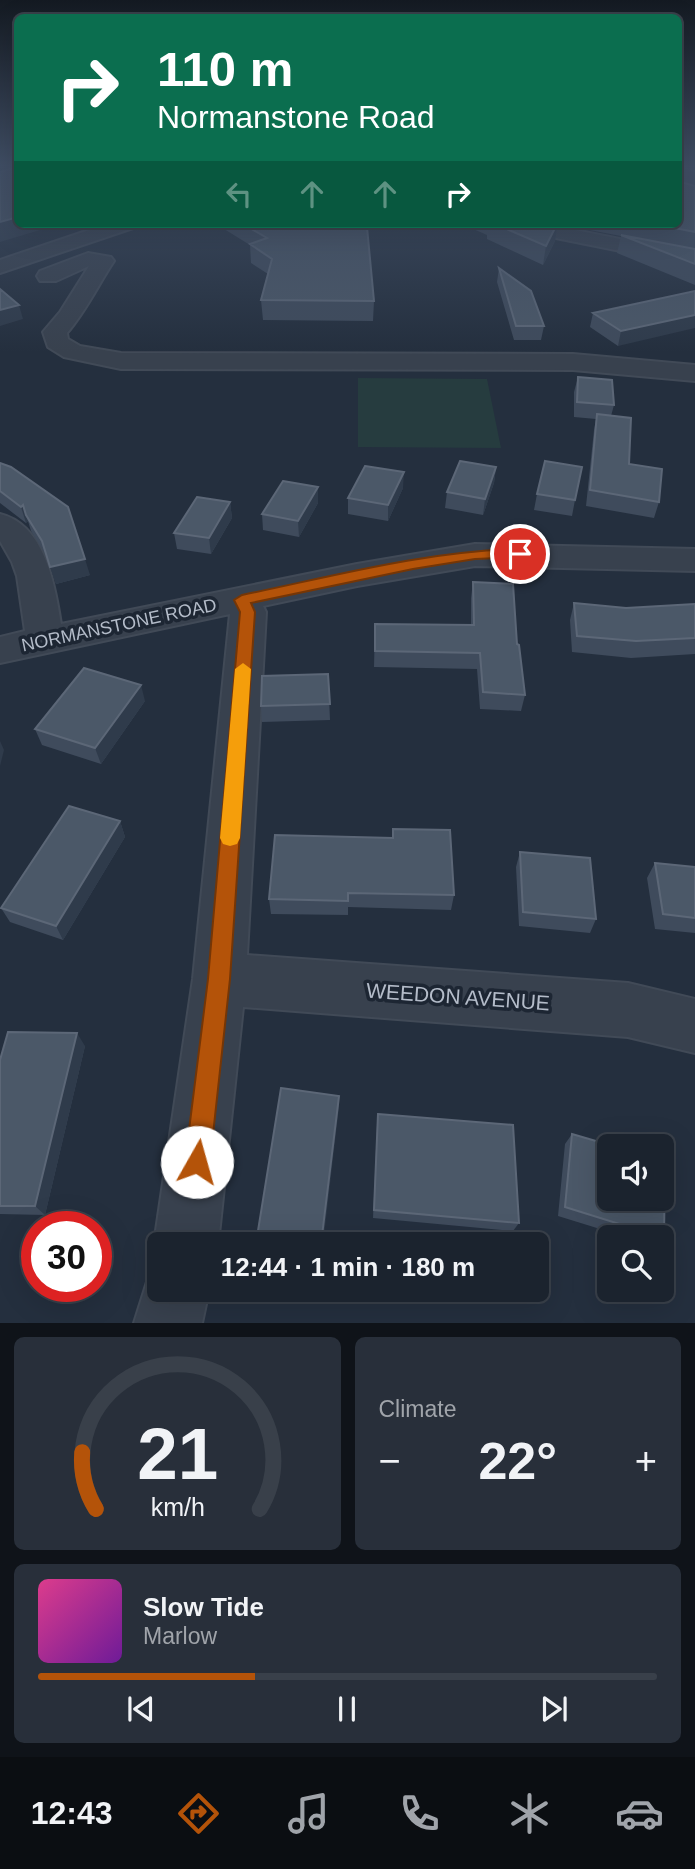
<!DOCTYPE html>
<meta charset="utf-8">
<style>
:root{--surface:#1b232e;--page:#282f3a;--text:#f1f3f6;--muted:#a0a4aa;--line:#39404a;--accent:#b45309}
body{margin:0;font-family:Arial,sans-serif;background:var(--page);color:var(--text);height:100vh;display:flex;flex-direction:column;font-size:26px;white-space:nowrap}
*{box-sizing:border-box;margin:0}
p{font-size:23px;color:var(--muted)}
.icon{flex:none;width:38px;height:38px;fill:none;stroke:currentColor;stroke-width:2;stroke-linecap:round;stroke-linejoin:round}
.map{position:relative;height:1323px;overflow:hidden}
.panel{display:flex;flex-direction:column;gap:14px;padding:14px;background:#0f1319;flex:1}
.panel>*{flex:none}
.hud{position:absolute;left:14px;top:14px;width:668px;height:214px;border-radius:10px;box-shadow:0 7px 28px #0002,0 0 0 2px var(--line);background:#0b6e4f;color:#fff;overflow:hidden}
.controls{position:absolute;left:597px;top:1134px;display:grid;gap:14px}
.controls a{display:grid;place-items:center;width:77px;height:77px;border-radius:10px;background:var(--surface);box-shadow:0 7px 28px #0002,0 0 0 2px var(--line);font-size:35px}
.speed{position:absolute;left:21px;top:1211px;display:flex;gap:14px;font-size:35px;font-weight:700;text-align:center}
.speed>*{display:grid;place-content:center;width:91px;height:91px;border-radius:50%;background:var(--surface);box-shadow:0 7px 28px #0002,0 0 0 2px var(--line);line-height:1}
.speed .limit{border:10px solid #d22;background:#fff;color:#111}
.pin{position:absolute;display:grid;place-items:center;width:60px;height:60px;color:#fff;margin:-30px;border:4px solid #fff;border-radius:50%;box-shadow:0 2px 7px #0007}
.me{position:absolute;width:77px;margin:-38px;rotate:7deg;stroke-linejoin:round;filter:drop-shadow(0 0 5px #0008)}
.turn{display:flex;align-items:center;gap:24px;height:147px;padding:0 28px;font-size:32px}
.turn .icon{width:91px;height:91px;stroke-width:2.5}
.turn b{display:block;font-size:49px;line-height:60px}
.lanes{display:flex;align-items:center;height:66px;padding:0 28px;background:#0003;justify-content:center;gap:35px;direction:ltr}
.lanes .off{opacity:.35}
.big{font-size:52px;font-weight:700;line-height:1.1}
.panel .card{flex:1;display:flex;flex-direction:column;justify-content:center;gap:10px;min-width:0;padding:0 24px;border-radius:10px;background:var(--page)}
.panel .dial{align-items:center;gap:0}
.dial svg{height:182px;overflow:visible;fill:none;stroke:var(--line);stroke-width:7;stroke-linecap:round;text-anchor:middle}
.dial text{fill:var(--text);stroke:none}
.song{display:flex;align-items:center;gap:21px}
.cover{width:84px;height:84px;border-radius:10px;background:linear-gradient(135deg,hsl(330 70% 55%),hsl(280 70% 35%))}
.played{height:7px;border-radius:4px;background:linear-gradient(90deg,var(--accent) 35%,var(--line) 35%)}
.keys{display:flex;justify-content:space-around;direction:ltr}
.heat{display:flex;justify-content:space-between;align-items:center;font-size:38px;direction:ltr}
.panel .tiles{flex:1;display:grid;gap:14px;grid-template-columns:1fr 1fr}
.card:last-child{grid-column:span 2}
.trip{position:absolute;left:147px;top:1232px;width:402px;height:70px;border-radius:10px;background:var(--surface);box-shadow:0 7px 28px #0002,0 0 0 2px var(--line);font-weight:700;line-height:70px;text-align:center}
.tab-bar{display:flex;height:112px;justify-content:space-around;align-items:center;background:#0b0e12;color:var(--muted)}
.tab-bar .icon{width:49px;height:49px}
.tab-bar .selected{color:var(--accent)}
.tab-bar b{font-size:32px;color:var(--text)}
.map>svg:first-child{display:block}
.green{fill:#263c3f}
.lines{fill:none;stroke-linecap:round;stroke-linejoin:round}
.minor-casing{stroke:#414a57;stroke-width:4}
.minor{fill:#38414e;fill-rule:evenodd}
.wall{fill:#3f4b5c}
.shaded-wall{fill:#2f3b4b}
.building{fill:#4b5868;stroke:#5c6777;stroke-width:2}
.route{fill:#b45309;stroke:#753606;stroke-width:2}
.slow{fill:#f59e0b}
.labels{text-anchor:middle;stroke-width:7;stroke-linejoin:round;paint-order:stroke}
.street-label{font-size:18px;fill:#b4bcc9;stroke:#1d2633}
.near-street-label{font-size:21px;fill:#b4bcc9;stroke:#1d2633}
</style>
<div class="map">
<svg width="695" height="1323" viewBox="0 0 695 1323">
<rect width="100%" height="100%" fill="#242f3e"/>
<path class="green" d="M 358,378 L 487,379 L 501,448 L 358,447 Z"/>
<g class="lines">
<defs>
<path id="minor" d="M 107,224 L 135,224 L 133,228 L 0,273 L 0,260 Z
M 507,224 L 545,224 L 695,254 L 695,266 L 516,230 Z
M 88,253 L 111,257 L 114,261 C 98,285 86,311 67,333 L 68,339 L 80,346 L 121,353 L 573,354 L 695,365 L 695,381 L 573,370 L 121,369 L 64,357 L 48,347 L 43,332 L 60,312 L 89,266 L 56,281 L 40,281 L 37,276 L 40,271 Z
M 0,514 C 45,525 55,585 61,624 L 357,564 L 475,544 L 695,549 L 695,571 L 475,566 L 357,586 L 263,606 L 266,612 L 247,955 L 628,983 L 695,999 L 695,1053 L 628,1037 L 243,1007 L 218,1244 L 159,1244 L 159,1257 L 154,1244 L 193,979 L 230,614 L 0,663 L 0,637 L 25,631 L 17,576 L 12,562 L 0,541 Z
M 159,1264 L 159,1290 L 209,1290 L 202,1323 L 134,1323 L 152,1266 Z"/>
</defs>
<use href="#minor" class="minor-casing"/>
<use href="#minor" class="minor"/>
</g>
<path class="wall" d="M 679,167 L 695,167 L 695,285 L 617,253 L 621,236 L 558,224 L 679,224 Z
M 216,224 L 362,224 L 374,301 L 373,321 L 263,320 L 261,300 L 268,274 L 251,263 L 250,245 Z
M 472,224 L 558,224 L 555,241 L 543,265 L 487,239 L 487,235 L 471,228 Z
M 499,268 L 544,326 L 541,340 L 514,340 L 497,282 Z
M 695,291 L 618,346 L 590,327 L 593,313 Z
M 578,377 L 614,405 L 611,416 L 629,464 L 659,502 L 654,518 L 586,506 L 594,430 L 596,419 L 574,417 L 574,392 Z
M 0,463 L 90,575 L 56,584 L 47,557 L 31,531 L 28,521 L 26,523 L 0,503 Z
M 496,467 L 494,483 L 483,515 L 445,508 L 447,492 Z
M 318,487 L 318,503 L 299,537 L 263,530 L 262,514 Z
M 403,488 L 388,521 L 348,514 L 348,498 Z
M 537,494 L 575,500 L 572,516 L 534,510 Z
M 230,502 L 232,518 L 211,554 L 177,549 L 174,533 Z
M 473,582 L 517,644 L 525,695 L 521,711 L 480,709 L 477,669 L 374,667 L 375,624 L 471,625 L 471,598 Z
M 574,603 L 626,608 L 695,604 L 695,654 L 631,658 L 572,652 L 570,620 Z
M 328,674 L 330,720 L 262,722 L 261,706 Z
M 145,701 L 101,764 L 42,745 L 35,729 Z
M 120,821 L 125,837 L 63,940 L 10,922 L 1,908 Z
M 393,829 L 454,895 L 451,910 L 348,907 L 348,915 L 271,914 L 269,899 L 393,838 Z
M 520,852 L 596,919 L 590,933 L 519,926 L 516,867 Z
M 655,863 L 695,867 L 695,933 L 655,929 L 647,878 Z
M 85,1046 L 45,1215 L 0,1214 L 0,1060 Z
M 377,1125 L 519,1223 L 513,1231 L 373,1218 Z
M 572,1134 L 664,1238 L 662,1240 L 662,1237 L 626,1237 L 558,1216 L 565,1144 Z"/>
<path class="shaded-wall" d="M 0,167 L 18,167 L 0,176 Z
M 18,217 L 18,224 L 60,224 L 0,242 L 0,222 Z
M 558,224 L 555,241 L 543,265 L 546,246 Z
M 19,305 L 23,319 L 0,326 L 0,310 Z
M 695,315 L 695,328 L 618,346 L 621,331 Z
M 496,467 L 494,483 L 483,515 L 485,499 Z
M 404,472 L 403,488 L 388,521 L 388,505 Z
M 318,487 L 318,503 L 299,537 L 298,521 Z
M 230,502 L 232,518 L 211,554 L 209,538 Z
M 23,505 L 28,521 L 26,523 L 21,507 Z
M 85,559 L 90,575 L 56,584 L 50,567 Z
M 141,685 L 145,701 L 101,764 L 95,748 Z
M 0,741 L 4,750 L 0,766 Z
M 120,821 L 125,837 L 63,940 L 56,926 Z
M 77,1033 L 85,1046 L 45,1215 L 35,1206 Z
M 339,1096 L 339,1107 L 323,1244 L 321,1244 Z"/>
<path class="building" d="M 16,167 L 18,167 L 18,217 L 0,222 L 0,172 Z
M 679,167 L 682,167 L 681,182 L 695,186 L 695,232 L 654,224 L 679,224 Z
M 683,167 L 695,167 L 695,171 Z
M 243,224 L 362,224 L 367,227 L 374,301 L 261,300 L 272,259 L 250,244 L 267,238 Z
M 495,224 L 557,224 L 546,246 Z
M 621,235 L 695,249 L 695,264 Z
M 499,268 L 531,291 L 544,326 L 516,326 Z
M 0,289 L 19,305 L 0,310 Z
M 695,291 L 695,315 L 621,331 L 593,313 Z
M 578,377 L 612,380 L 614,405 L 577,402 Z
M 597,414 L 631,418 L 629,464 L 662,469 L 659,502 L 590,490 Z
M 460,461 L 496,467 L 485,499 L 447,492 Z
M 545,461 L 582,467 L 575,500 L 537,494 Z
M 0,463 L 11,467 L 68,507 L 85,559 L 50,567 L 42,541 L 26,515 L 23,505 L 21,507 L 0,491 Z
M 365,466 L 404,472 L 388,505 L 348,498 Z
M 283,481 L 318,487 L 298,521 L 262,514 Z
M 197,497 L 230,502 L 209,538 L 174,533 Z
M 473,582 L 513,584 L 517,644 L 519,645 L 525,695 L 483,692 L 480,653 L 375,651 L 375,624 L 474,625 Z
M 574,603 L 626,608 L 695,604 L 695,638 L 636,641 L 577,636 Z
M 84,668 L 141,685 L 95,748 L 35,729 Z
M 328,674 L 330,704 L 261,706 L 262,676 Z
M 69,806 L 120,821 L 56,926 L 1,908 Z
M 393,829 L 450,830 L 454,895 L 348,893 L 348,901 L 269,899 L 275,835 L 393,838 Z
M 520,852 L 590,858 L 596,919 L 523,912 Z
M 655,863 L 695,867 L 695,918 L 663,914 Z
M 8,1032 L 77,1033 L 35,1206 L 0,1206 L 0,1060 Z
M 281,1088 L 339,1096 L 321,1244 L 265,1244 L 256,1243 Z
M 378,1114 L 513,1125 L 519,1223 L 374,1210 Z
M 572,1134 L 613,1146 L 609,1146 L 609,1199 L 662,1199 L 662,1161 L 665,1162 L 664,1238 L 565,1207 Z"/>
<linearGradient id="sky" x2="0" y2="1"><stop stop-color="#141a22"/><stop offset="0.47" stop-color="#3f4d63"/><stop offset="1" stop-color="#3f4d63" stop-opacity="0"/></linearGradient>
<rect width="695" height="352" fill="url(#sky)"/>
<path class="route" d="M 520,549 L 525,551 L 525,557 L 475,559 L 413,569 L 251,603 L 255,612 L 230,979 L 210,1162 L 206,1171 L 197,1175 L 188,1171 L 185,1162 L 208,979 L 240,612 L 234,600 L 242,595 C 334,576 426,551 520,549 Z"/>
<path class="slow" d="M 243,663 L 251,669 L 240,838 L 237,844 L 230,846 L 223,844 L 220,838 L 235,669 Z"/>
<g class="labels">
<g class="street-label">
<text transform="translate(119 625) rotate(-12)" y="6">NORMANSTONE ROAD</text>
</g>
<g class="near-street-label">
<text transform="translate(458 997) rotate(4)" y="7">WEEDON AVENUE</text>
</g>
</g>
</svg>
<div class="controls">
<a><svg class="icon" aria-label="sound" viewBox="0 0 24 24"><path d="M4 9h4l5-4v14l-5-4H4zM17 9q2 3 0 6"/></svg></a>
<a><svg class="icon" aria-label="search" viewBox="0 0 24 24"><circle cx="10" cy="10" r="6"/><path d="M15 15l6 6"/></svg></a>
</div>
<div class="speed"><div class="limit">30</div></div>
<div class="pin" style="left:520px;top:554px;background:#d93025"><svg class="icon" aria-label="arrive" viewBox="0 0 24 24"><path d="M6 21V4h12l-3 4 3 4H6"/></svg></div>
<svg class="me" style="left:197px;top:1162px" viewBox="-20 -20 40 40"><circle r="19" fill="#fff"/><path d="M0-13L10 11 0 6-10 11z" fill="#b45309"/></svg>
<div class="trip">12:44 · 1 min · 180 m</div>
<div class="hud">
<div class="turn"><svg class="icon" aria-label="right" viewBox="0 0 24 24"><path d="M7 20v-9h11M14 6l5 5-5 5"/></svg><div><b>110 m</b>Normanstone Road</div></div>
<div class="lanes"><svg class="icon off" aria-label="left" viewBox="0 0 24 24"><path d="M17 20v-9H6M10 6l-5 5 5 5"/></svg><svg class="icon off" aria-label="ahead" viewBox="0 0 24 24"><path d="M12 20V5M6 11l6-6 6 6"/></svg><svg class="icon off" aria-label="ahead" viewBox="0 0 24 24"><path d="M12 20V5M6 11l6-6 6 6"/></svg><svg class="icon" aria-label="right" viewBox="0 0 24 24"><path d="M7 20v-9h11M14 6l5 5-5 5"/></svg></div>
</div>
</div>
<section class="panel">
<div class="tiles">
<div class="card dial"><svg viewBox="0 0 100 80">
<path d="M14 69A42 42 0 1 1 86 69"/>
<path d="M14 69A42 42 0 0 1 8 44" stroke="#b45309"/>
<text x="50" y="56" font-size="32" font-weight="700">21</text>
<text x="50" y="72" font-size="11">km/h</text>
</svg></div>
<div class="card"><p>Climate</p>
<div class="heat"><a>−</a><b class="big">22°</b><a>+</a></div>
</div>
<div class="card">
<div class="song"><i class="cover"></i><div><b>Slow Tide</b><p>Marlow</p></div></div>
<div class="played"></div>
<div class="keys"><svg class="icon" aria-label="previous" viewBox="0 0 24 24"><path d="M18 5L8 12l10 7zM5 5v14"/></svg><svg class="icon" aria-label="pause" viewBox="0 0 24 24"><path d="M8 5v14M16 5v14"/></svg><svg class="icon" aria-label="next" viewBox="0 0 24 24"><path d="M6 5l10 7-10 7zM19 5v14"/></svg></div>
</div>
</div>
</section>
<nav class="tab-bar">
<b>12:43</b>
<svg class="icon selected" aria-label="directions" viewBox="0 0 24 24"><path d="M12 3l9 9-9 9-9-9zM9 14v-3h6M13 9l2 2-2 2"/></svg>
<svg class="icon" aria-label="music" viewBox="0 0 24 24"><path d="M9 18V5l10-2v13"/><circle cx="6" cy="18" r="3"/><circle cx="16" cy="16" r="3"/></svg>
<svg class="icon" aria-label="phone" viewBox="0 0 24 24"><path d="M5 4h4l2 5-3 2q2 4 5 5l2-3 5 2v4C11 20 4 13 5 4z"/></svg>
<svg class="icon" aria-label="climate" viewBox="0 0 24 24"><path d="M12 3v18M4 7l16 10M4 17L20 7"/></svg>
<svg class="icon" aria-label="car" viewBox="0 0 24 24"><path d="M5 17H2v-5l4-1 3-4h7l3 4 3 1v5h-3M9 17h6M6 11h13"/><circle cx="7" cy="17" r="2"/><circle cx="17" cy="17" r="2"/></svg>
</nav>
